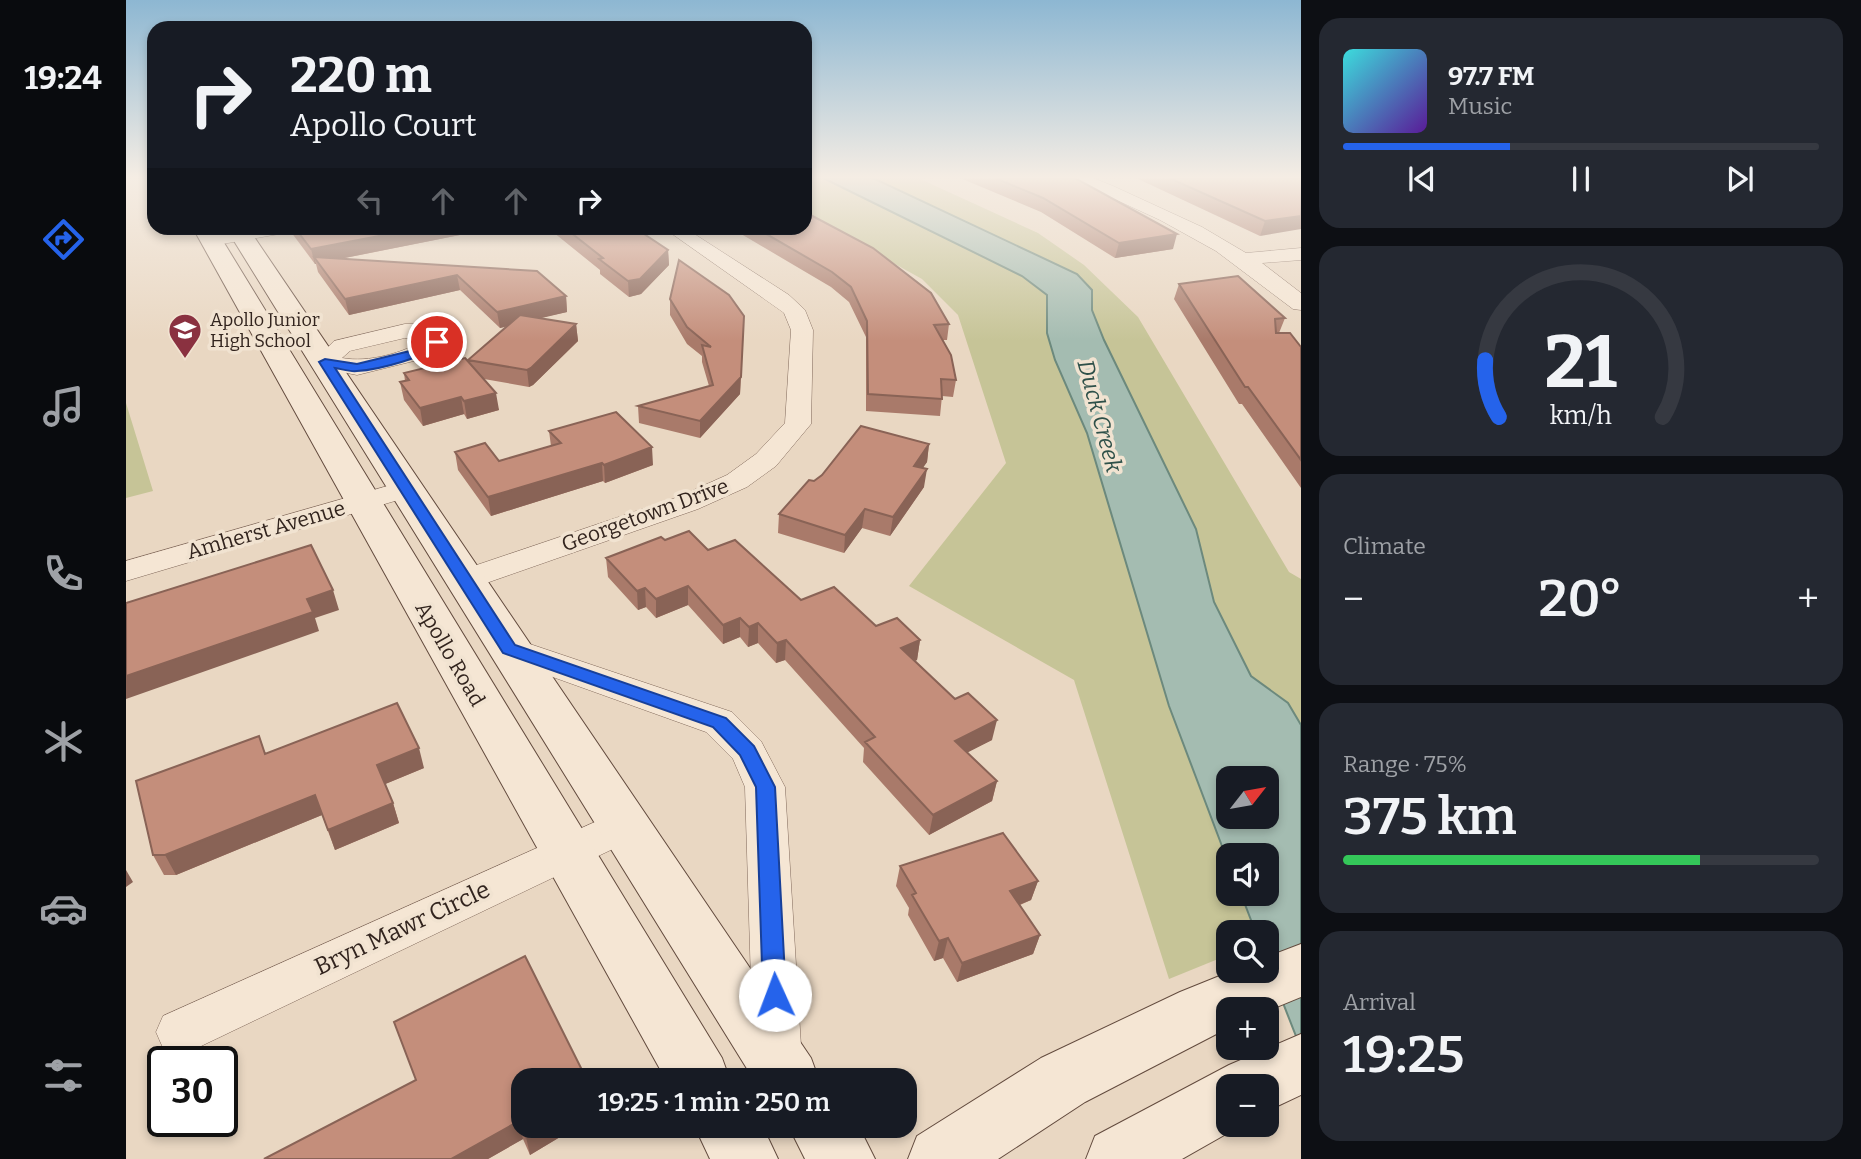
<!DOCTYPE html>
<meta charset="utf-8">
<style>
:root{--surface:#171b24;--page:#242831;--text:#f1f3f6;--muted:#9ea1a6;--line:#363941;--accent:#2563eb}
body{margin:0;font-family:Bitter,serif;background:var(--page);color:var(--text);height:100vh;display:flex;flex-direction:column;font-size:26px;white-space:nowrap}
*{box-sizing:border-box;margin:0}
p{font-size:23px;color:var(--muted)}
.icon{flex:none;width:38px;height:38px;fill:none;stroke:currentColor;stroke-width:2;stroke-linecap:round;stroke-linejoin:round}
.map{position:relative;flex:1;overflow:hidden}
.details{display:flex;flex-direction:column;gap:18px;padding:18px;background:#0d0f14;width:560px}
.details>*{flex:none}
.top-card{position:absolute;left:21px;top:21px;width:665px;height:214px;border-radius:21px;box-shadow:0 4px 10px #0003;background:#171b24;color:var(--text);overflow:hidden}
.needle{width:46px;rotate:59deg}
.fabs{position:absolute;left:1090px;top:766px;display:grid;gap:14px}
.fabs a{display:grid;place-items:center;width:63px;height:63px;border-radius:14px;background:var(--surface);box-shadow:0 4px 10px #0003;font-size:35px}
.speed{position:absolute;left:21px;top:1046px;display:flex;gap:14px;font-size:35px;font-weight:700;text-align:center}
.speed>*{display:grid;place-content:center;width:91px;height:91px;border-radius:50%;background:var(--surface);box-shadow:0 4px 10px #0003;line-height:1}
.speed .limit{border:4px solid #111;border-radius:10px;background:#fff;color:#111}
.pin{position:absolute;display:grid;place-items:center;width:60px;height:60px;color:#fff;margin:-30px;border:4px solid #fff;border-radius:50%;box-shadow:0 2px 7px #0007}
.me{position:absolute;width:77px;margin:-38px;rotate:358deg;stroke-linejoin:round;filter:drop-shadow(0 0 5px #0008)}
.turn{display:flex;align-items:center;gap:24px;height:147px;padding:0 28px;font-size:32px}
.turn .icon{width:91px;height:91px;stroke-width:2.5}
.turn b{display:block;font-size:49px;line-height:60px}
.lanes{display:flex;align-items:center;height:66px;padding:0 28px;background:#0003;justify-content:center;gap:35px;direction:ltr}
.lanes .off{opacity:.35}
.big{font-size:52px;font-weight:600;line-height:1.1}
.details .card{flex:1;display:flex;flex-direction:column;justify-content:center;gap:10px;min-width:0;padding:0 24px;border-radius:21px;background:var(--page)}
.details .dial{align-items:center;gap:0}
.dial svg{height:182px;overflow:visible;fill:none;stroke:var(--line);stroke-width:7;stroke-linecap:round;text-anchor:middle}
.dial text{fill:var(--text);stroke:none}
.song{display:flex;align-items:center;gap:21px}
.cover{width:84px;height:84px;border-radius:10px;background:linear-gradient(135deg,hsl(180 70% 55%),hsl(270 70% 35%))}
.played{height:7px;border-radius:4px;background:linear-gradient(90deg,var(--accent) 35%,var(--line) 35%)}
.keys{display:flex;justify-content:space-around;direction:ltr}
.heat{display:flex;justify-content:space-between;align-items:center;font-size:38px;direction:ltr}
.charge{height:10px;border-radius:5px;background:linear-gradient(90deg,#34c759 75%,var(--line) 0)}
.trip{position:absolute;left:385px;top:1068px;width:406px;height:70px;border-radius:21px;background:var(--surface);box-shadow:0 4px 10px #0003;font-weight:600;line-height:70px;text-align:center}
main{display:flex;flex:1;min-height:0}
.menu{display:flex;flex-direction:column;width:126px;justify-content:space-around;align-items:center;background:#090b0e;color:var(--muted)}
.menu .icon{width:49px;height:49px}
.menu .selected{color:var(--accent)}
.menu b{font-size:32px;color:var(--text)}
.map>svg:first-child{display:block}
.green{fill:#c6c497;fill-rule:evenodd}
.water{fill:#a4bcb1;stroke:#6c897d;stroke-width:2;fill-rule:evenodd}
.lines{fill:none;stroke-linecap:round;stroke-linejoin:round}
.street-casing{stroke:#81695b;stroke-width:1}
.secondary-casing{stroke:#634b3e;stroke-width:2}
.street{fill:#f5e6d4;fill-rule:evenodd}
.secondary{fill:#f5e6d4;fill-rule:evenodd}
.wall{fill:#a97a6a}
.shaded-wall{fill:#896356}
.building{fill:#c48e7b;stroke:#896356;stroke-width:2}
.route{fill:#2563eb;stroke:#184099;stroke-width:2}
.labels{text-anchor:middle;stroke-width:7;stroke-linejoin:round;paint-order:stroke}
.far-poi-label{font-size:18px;fill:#32241e;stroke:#f1e3d1;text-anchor:start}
.street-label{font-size:21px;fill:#32241e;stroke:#f1e3d1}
.water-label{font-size:23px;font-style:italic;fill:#2e5049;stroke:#f1e3d1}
.near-street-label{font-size:24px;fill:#32241e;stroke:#f1e3d1}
</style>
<main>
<nav class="menu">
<b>19:24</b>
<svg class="icon selected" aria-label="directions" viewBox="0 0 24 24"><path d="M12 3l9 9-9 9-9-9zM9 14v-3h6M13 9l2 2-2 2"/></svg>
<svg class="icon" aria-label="music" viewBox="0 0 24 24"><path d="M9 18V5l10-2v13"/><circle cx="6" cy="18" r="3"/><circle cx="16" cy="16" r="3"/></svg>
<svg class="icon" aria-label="phone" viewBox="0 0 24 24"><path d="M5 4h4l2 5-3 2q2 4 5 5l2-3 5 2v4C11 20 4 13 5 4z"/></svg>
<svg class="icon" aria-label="climate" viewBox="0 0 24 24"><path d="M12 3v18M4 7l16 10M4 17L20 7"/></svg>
<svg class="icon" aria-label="car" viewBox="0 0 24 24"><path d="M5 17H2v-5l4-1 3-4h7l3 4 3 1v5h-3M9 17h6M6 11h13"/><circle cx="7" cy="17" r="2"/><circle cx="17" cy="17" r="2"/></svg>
<svg class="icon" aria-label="filters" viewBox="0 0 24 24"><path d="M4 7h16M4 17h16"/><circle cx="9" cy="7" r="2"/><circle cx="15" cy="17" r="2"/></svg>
</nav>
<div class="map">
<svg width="1175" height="1159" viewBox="0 0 1175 1159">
<rect width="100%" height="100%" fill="#e9d7c2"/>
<path class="green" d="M 679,178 L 792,178 L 912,233 L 958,265 L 1012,317 L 1163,572 L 1175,579 L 1175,926 L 1141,933 L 1102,933 L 1102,955 L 1043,979 L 948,680 L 783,586 L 880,463 L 832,315 L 796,279 L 679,214 ZM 1102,779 L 1141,779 L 1141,817 L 1102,817 ZM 1102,856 L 1141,856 L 1141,894 L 1102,894 Z
M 0,403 L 27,491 L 0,498 Z"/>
<path class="water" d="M 697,178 L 747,178 L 951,274 L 966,290 L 966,310 L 978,340 L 1070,529 L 1088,602 L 1125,676 L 1162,703 L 1175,725 L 1175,1049 L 1141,962 L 1141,933 L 1130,933 L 1115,894 L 1141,894 L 1141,856 L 1102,856 L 1102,862 L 1043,706 L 961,433 L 929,360 L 921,333 L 921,295 L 896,276 ZM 1102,779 L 1141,779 L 1141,817 L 1102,817 Z"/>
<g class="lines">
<defs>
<path id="street" d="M 943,178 L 967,178 L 987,186 L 1076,227 L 1120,253 L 1175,248 L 1175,260 L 1136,263 L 1175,293 L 1175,310 L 1167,309 L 1090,251 L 1034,220 Z
M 124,228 L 162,228 L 153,234 L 85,246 L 76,240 L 78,236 Z
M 538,228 L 559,228 L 663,295 L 679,310 L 687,330 L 685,424 L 650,466 L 621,487 L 572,509 L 349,587 L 338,590 L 327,587 L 322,580 L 327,573 L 552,497 L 601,475 L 630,454 L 659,423 L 665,330 L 658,313 Z
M 279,324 L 301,324 L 319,331 L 322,342 L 304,357 L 231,375 L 191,367 L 187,362 L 208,341 ZM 279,338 L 300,339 C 278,353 242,363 216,358 L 224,351 Z
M 279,481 L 289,483 L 293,489 L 289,495 L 0,581 L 0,561 Z
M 383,637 L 606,712 L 635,741 L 659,787 L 675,1046 L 668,1063 L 651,1070 L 634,1063 L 627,1046 L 619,787 L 607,759 L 580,732 L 371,657 L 366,649 L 371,641 Z
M 498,809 L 512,813 L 518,825 L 512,837 L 71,1048 L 54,1055 L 37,1048 L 30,1032 L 37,1016 Z"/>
<path id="secondary" d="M 67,228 L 89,228 L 596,1058 L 604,1080 L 540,1080 Z
M 100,228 L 122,228 L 685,1058 L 693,1080 L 628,1080 Z
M 1175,944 L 1175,997 L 1141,1011 L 1102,1010 L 1102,1028 L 959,1102 L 872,1159 L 782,1159 L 791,1136 L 915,1058 L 1054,992 L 1106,971 L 1141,971 L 1141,957 Z
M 1175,1034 L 1175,1095 L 1141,1111 L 1141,1087 L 1102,1087 L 1102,1125 L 1116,1125 L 1056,1159 L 960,1159 L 969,1136 L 1103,1065 Z
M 568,1125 L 636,1125 L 652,1159 L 584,1159 Z
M 662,1125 L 732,1125 L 749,1159 L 679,1159 Z"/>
</defs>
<use href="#street" class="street-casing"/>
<use href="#secondary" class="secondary-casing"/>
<use href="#street" class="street"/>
<use href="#secondary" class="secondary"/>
</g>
<path class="wall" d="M 834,178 L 949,178 L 1047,249 L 989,258 L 915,212 Z
M 1010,178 L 1175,178 L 1134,236 Z
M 162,228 L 369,228 L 214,259 L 411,271 L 440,296 L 441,312 L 413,318 L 450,324 L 452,341 L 407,385 L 403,387 L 358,379 L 373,410 L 341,419 L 338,414 L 297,426 L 278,400 L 274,382 L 279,381 L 278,373 L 342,361 L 342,360 L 382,326 L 374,328 L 334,290 L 223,315 L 192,272 L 190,264 L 189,264 Z
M 422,228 L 509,228 L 542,250 L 543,265 L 515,294 L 503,297 L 474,274 L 474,270 Z
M 605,228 L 679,228 L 823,324 L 821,340 L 817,340 L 830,380 L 827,397 L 816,396 L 814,416 L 740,411 L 740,337 L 723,302 L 705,287 Z
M 1053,284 L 1159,318 L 1153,333 L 1175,347 L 1175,488 L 1116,404 L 1113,404 L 1048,299 Z
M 544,299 L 618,316 L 614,394 L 574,438 L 513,423 L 512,406 L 583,386 L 576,362 L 576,356 L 561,344 L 544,315 Z
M 423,431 L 527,465 L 479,483 L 477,481 L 365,516 L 332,470 L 329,452 L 373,461 L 425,446 Z
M 803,444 L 801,462 L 796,468 L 798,487 L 764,536 L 736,528 L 718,553 L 652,533 L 653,514 L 688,481 Z
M 539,540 L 582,550 L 675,600 L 750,626 L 794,640 L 791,660 L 788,661 L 866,740 L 841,752 L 871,781 L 866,801 L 803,835 L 737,762 L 738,748 L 659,660 L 650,663 L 632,643 L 622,647 L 614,637 L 597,644 L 562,605 L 530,618 L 520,607 L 512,610 L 482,577 L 480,558 Z
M 140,753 L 298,768 L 259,784 L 267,803 L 273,823 L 209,850 L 196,815 L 50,875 L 38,875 L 27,855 Z
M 774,866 L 912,881 L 905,900 L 894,905 L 914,935 L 907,954 L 831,982 L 817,958 L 808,961 L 782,915 L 783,908 L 770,886 Z
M 290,1080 L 397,1125 L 454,1125 L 404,1155 L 397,1139 L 362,1159 L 138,1159 Z"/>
<path class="shaded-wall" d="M 1175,216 L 1175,229 L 1134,236 L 1139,221 Z
M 295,228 L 369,228 L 193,263 L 188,257 L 190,264 L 189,264 L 185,249 Z
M 1051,234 L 1047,249 L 989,258 L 993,243 Z
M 542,250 L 543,265 L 515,294 L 503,297 L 502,281 Z
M 331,275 L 334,290 L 223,315 L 219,299 Z
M 440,296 L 441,312 L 374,328 L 371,312 Z
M 618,316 L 614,394 L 574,438 L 574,421 Z
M 450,324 L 452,341 L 407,385 L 403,387 L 401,370 Z
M 370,393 L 373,410 L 341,419 L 338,401 Z
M 335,397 L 338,414 L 297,426 L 294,408 Z
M 803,444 L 801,462 L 786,484 L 788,466 Z
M 526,447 L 527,465 L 479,483 L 478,465 Z
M 476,463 L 477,481 L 365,516 L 362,497 Z
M 801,469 L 798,487 L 764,536 L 767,517 Z
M 739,509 L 736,528 L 718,553 L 719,535 Z
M 562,586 L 562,605 L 530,618 L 530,599 Z
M 519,588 L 520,607 L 512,610 L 511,591 Z
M 207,590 L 213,610 L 189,618 L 193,631 L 0,699 L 0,676 L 181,599 Z
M 614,618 L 614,637 L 597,644 L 597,625 Z
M 632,623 L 632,643 L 622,647 L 623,627 Z
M 660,640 L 659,660 L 650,663 L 651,643 Z
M 794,640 L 791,660 L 772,668 L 775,648 Z
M 871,720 L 866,740 L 825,761 L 829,741 Z
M 293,748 L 298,768 L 257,785 L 251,765 Z
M 871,781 L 866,801 L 803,835 L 807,815 Z
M 189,795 L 196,815 L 50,875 L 39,855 Z
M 267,803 L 273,823 L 209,850 L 202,830 Z
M 0,870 L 7,882 L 0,887 Z
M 912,881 L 905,900 L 878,911 L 884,891 Z
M 914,935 L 907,954 L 831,982 L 836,963 Z
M 822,938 L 817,958 L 808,961 L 813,941 Z
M 393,1121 L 397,1139 L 362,1159 L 325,1159 Z
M 419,1125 L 454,1125 L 404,1155 L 400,1137 Z"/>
<path class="building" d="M 869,178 L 949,178 L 1051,234 L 993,243 L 917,198 Z
M 1043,178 L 1175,178 L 1175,216 L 1139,221 Z
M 679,212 L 747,248 L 805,293 L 823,324 L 808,325 L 825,355 L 830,380 L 815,379 L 816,399 L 742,394 L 741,321 L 725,287 L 706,272 L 630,228 L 679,228 Z
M 169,228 L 295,228 L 185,249 Z
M 439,228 L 509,228 L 542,250 L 514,279 L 502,281 L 473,259 L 477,258 Z
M 188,257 L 411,271 L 440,296 L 371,312 L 331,275 L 219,299 Z
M 553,260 L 603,295 L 618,316 L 615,377 L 574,421 L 512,406 L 587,385 L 576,345 L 585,347 L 561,327 L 544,299 Z
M 1112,276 L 1159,318 L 1149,319 L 1150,333 L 1164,333 L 1175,347 L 1175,460 L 1122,387 L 1119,387 L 1053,284 Z
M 394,315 L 450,324 L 405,368 L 401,370 L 342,360 Z
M 339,358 L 370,393 L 338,401 L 335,397 L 294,408 L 274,382 L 283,380 L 278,373 Z
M 490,412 L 526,447 L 478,465 L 476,463 L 362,497 L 329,452 L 359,443 L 373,461 L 435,443 L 423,431 Z
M 735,426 L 803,444 L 788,466 L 801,469 L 767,517 L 739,509 L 719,535 L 653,514 L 683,480 L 688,481 L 696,475 Z
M 563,531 L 582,550 L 609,540 L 675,600 L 708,587 L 750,626 L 771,618 L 794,640 L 775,648 L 829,699 L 842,693 L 871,720 L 829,741 L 871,781 L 807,815 L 739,742 L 749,737 L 660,640 L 651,643 L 632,623 L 623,627 L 614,618 L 597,625 L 562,586 L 530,599 L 519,588 L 511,591 L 480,558 L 535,537 L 539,540 Z
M 185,545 L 207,590 L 181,599 L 187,612 L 0,676 L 0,603 Z
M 271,703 L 293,748 L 251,765 L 267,803 L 202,830 L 189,795 L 39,855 L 27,855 L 10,781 L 133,736 L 139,754 Z
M 877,833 L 912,881 L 884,891 L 914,935 L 836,963 L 822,938 L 813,941 L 786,895 L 790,893 L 774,866 Z
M 399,956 L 461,1080 L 397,1080 L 397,1125 L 419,1125 L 400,1137 L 393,1121 L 325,1159 L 138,1159 L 290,1080 L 268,1022 Z"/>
<linearGradient id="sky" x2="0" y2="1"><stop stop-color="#8db7d2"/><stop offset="0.52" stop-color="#f5ede4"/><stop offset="1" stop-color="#f5ede4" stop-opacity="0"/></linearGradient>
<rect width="1175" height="341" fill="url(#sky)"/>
<path class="route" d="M 311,339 L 317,342 C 302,357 252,370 231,371 C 224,372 216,369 209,368 L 389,645 L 600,718 L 628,746 L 649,787 L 660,995 L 657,1002 L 649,1006 L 640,1002 L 637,995 L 630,787 L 614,755 L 587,727 L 377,653 L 193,362 L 199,359 L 231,364 L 292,349 Z"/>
<defs>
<symbol id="school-pin" viewBox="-11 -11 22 30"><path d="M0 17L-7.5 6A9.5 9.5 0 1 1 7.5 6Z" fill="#8a3140" stroke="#f1e3d1"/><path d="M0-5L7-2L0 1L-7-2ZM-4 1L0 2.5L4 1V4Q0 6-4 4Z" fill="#fff"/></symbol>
</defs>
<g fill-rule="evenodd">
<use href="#school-pin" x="40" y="311" width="38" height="52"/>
</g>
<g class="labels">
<g class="far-poi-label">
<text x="84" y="326">Apollo Junior<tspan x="84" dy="21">High School</tspan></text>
</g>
<g class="street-label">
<text transform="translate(519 515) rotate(-20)" y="7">Georgetown Drive</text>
<text transform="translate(140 530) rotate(-16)" y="7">Amherst Avenue</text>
<text transform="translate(324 654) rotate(60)" y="7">Apollo Road</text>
</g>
<g class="water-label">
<text transform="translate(974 416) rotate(75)" y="8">Duck Creek</text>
</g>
<g class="near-street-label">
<text transform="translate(276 928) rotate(-25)" y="8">Bryn Mawr Circle</text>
</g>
</g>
</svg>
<div class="fabs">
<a><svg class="needle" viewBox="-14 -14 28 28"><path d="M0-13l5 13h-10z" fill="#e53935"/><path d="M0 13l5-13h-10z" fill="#9ea1a6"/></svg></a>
<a><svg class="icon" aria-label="sound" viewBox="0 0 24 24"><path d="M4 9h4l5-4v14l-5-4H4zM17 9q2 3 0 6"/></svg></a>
<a><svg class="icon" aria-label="search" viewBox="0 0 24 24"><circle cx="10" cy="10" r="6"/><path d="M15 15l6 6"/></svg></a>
<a>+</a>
<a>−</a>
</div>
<div class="speed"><div class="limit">30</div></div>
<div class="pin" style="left:311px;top:342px;background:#d93025"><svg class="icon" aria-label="arrive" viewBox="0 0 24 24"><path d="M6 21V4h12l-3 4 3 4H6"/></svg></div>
<svg class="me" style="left:649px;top:995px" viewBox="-20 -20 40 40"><circle r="19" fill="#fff"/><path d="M0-13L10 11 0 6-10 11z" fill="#2563eb"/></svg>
<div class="trip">19:25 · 1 min · 250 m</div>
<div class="top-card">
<div class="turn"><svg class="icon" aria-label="right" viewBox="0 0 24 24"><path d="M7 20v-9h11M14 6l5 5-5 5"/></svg><div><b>220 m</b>Apollo Court</div></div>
<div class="lanes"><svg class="icon off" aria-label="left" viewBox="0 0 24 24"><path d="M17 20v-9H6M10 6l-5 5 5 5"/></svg><svg class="icon off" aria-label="ahead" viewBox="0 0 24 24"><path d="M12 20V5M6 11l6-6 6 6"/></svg><svg class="icon off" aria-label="ahead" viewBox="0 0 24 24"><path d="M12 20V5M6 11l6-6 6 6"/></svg><svg class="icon" aria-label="right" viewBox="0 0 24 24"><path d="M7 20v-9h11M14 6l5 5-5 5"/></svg></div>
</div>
</div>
<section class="details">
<div class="card">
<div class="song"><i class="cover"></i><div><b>97.7 FM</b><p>Music</p></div></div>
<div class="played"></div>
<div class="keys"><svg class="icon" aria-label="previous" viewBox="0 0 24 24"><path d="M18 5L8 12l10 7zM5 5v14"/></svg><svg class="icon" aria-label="pause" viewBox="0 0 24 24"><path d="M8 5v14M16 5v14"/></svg><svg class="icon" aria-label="next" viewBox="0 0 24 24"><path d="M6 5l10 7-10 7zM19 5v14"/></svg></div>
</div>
<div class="card dial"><svg viewBox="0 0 100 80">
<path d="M14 69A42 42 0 1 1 86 69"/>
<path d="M14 69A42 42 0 0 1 8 44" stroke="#2563eb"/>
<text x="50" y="56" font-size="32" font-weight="700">21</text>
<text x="50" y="72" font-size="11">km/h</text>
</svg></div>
<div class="card"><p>Climate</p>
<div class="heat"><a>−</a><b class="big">20°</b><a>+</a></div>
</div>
<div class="card"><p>Range · 75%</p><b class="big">375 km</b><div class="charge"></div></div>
<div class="card"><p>Arrival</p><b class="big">19:25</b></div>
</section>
</main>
